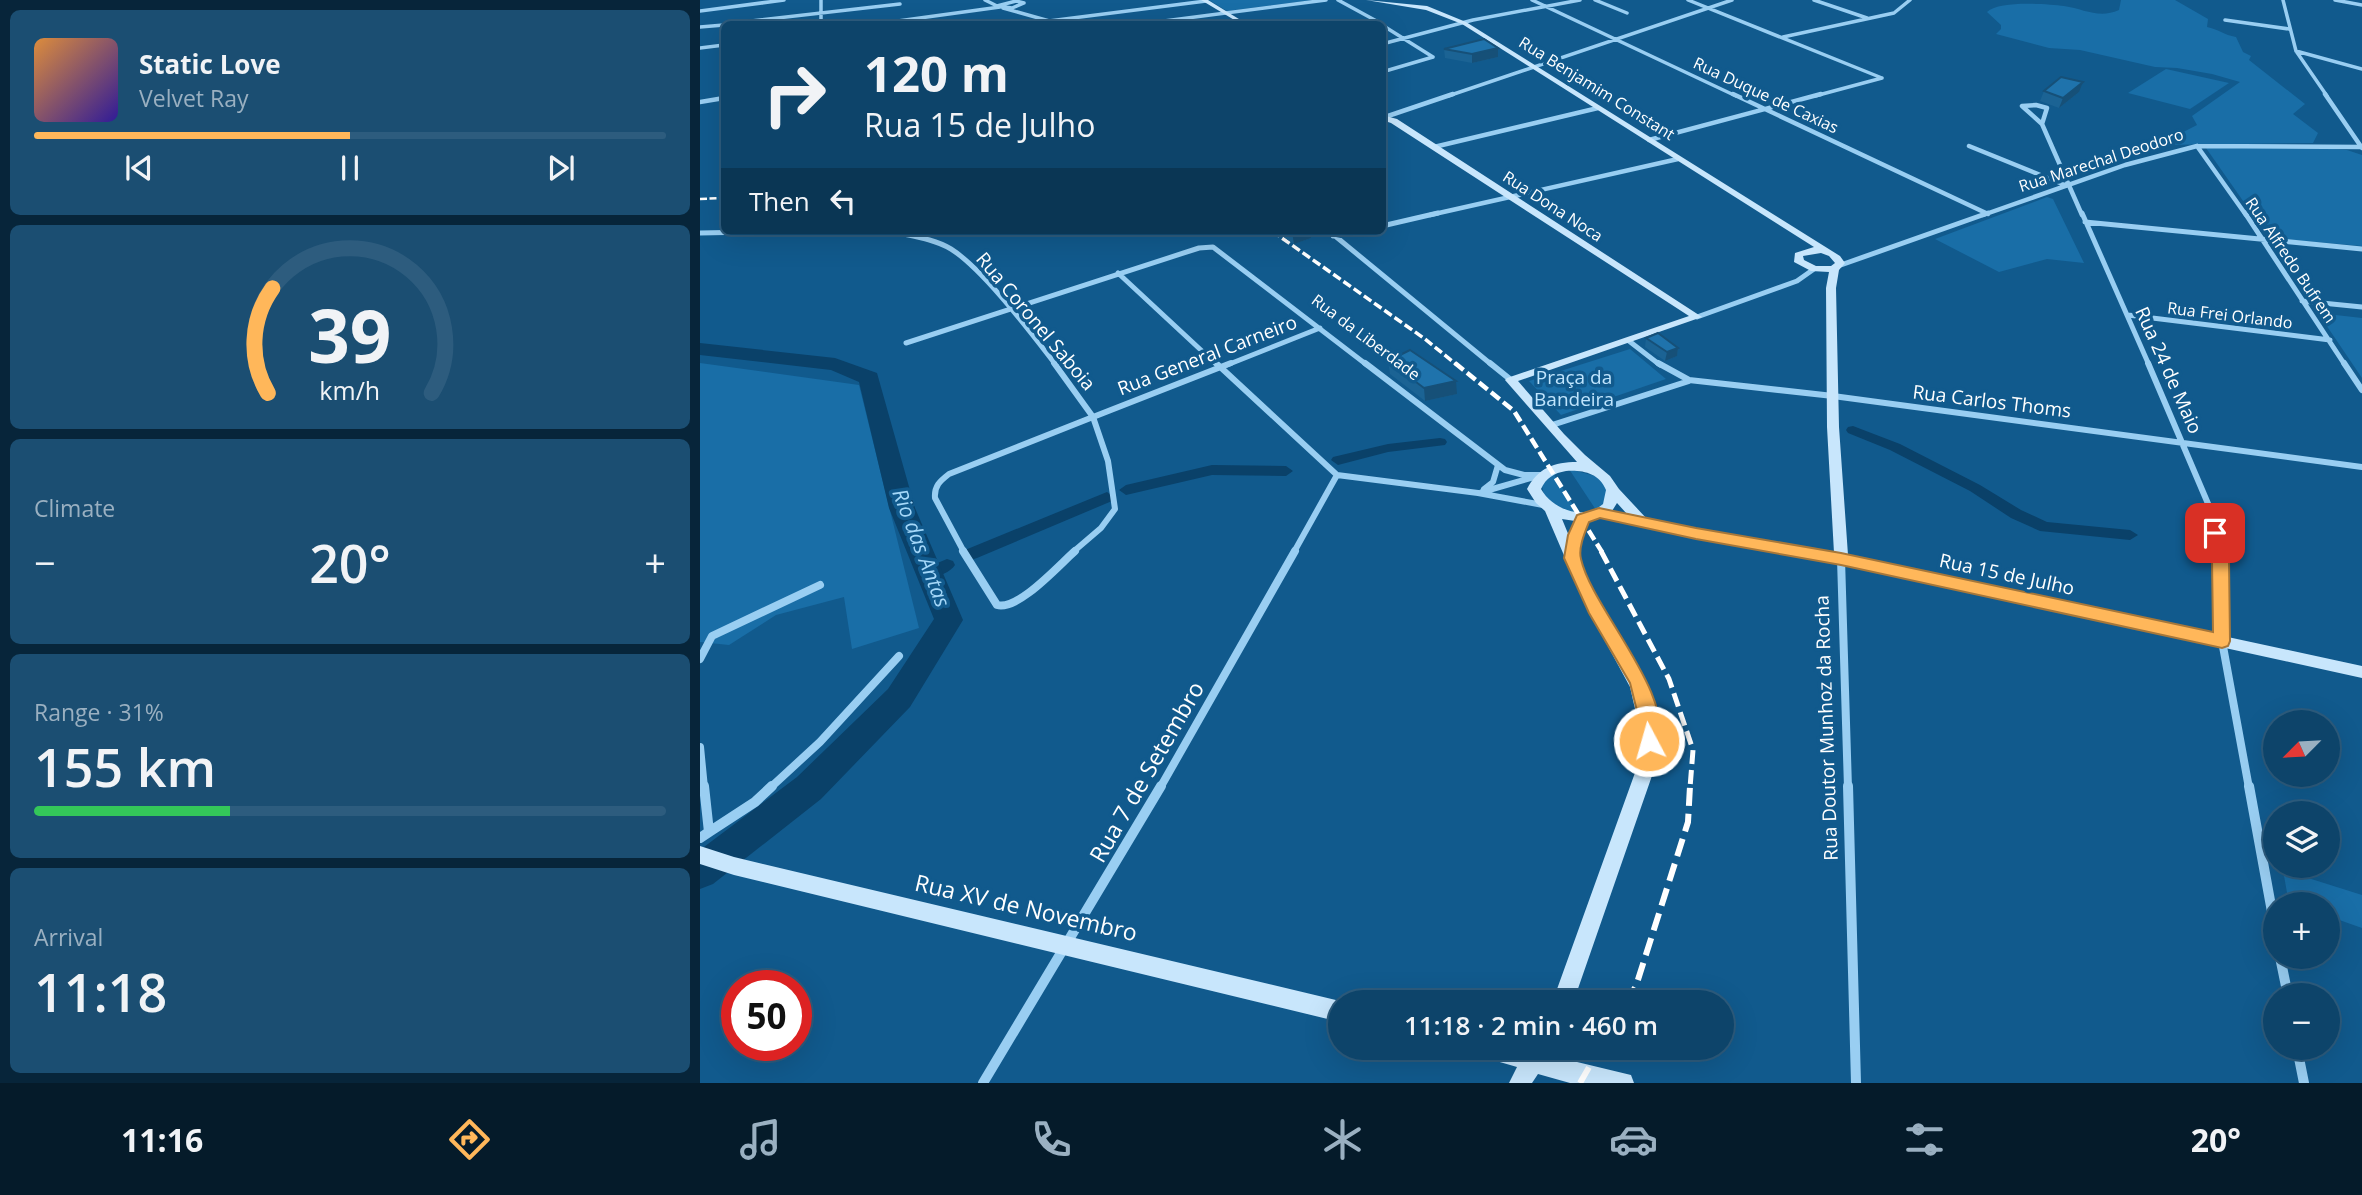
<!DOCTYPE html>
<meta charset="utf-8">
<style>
:root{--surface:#0d446a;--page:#1b4e72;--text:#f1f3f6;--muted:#9ab0c1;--line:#2d5c7e;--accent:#ffb75a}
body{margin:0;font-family:"Open Sans",sans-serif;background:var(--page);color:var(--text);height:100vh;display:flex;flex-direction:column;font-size:26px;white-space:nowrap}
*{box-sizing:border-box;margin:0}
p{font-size:23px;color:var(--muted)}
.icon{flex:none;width:38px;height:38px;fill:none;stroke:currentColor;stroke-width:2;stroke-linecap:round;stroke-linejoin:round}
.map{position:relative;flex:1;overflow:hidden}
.sheet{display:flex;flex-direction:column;gap:10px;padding:10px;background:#07253a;width:700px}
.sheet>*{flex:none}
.banner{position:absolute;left:21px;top:21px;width:665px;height:214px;border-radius:10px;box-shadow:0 7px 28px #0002,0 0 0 2px var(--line);background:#0d446a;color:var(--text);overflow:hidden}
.needle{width:46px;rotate:246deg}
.tools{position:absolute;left:1563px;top:710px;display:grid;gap:14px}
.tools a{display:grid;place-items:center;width:77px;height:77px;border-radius:50%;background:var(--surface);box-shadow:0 7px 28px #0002,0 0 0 2px var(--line);font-size:35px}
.speed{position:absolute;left:21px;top:970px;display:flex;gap:14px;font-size:35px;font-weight:700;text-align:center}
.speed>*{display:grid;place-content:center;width:91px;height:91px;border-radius:50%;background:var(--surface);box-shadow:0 7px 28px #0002,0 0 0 2px var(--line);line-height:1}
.speed .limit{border:10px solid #d22;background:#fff;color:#111}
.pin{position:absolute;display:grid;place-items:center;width:60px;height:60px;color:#fff;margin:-30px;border-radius:14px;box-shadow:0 4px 10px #0006}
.me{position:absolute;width:77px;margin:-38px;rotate:354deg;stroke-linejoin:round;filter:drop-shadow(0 0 5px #0008)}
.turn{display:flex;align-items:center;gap:24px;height:147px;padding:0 28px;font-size:32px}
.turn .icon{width:91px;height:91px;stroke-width:2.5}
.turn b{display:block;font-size:49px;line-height:60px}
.then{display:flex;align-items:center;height:66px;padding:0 28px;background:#0003;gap:14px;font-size:26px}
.big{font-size:52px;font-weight:600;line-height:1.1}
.sheet .tile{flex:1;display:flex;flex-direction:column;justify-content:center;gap:10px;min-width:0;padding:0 24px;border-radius:10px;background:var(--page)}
.sheet .dial{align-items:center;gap:0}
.dial svg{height:182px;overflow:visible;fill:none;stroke:var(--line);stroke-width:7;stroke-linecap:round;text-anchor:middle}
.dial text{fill:var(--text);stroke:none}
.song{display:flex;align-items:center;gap:21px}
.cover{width:84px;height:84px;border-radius:10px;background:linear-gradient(135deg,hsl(30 70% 55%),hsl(250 70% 35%))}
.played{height:7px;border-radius:4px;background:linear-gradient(90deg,var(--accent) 50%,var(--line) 50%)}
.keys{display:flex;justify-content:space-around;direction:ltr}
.heat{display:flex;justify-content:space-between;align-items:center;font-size:38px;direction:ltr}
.charge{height:10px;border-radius:5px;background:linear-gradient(90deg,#34c759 31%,var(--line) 0)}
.trip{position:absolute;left:628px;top:990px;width:406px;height:70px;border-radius:35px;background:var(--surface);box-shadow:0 7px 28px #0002,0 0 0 2px var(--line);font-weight:600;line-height:70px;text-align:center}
.menu{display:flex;height:112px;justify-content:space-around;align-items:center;background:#051b2a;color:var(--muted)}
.menu .icon{width:49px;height:49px}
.menu .on{color:var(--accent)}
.menu b{font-size:32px;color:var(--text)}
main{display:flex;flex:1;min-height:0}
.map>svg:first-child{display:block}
.green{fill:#196ea7}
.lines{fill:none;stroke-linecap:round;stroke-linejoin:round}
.canal{fill:#0a4169;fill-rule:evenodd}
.river{fill:#0a4169;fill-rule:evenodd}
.street-far5{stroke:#99cef2;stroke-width:3.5}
.street-far4{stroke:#99cef2;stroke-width:4.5}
.street-far3{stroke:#99cef2;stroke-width:5}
.street-far2{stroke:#99cef2;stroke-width:6}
.street-far1{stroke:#99cef2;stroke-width:8}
.street{stroke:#99cef2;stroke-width:10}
.secondary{fill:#c8e6fc;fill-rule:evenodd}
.rail-far4{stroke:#fff;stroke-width:2.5;stroke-dasharray:7 2.5;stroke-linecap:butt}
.rail-far3{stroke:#fff;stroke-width:3.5;stroke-dasharray:9 3.5;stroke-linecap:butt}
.rail-far2{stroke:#fff;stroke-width:4.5;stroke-dasharray:11 4.5;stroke-linecap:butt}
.rail-far1{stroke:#fff;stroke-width:5;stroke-dasharray:14 6;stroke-linecap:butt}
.rail{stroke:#fff;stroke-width:6;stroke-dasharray:18 8;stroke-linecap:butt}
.wall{fill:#1b6394}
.shaded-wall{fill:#165078}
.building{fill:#1f73ac;stroke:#165078;stroke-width:2}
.route{fill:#ffb75a;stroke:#a6773a;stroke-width:2}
.labels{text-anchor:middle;stroke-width:7;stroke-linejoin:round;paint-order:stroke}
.far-street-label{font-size:16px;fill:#fff;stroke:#115a8d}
.street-label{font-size:19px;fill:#fff;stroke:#115a8d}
.park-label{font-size:19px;fill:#c0e5fd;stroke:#115a8d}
.water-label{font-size:21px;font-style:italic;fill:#a5d8f9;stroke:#115a8d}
.near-street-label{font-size:23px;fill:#fff;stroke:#115a8d}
</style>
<main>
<section class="sheet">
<div class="tile">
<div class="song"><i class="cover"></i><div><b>Static Love</b><p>Velvet Ray</p></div></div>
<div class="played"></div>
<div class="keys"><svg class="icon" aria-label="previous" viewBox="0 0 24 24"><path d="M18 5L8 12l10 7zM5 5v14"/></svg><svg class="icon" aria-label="pause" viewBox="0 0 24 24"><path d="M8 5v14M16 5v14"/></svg><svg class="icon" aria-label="next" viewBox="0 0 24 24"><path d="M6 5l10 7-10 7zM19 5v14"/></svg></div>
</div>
<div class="tile dial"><svg viewBox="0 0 100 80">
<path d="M14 69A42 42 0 1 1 86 69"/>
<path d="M14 69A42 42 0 0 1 16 23" stroke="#ffb75a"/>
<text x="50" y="56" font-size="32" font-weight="700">39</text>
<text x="50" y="72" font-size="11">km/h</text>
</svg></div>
<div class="tile"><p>Climate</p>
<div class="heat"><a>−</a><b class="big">20°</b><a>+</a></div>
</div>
<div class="tile"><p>Range · 31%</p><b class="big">155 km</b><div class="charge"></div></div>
<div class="tile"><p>Arrival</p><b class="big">11:18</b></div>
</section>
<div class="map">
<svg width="1662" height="1083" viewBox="0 0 1662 1083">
<rect width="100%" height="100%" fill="#115a8d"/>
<path class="green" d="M 509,0 L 613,0 L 527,11 Z
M 1421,0 L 1475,0 L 1508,19 L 1507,27 C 1518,29 1524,35 1536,37 L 1543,52 L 1551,56 L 1549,60 L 1605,104 L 1593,114 L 1618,133 L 1613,143 L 1458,145 L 1497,125 L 1492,116 L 1540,82 L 1512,74 L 1477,68 L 1455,67 L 1380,50 L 1349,48 L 1296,34 L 1301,29 L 1301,25 L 1287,12 C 1300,0 1346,4 1364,6 C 1384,9 1399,19 1419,10 Z
M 1466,69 L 1529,83 L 1490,109 L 1428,93 Z
M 1606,147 L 1647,150 L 1662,155 L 1662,246 L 1569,238 L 1506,148 Z
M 1347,197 L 1353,199 L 1384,263 L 1347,259 L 1299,272 L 1235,239 Z
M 1618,313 L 1662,318 L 1662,378 Z
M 930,349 L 966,379 L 861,415 L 829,381 Z
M 0,363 L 159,385 L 219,628 L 152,649 L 144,597 L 76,615 L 29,645 L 0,642 Z
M 869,469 L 899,477 L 908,490 L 903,504 L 896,510 Z
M 853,473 L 878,513 L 863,510 L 844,496 L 842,485 Z
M 1583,870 L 1662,895 L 1662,928 L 1628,916 L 1628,905 L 1589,904 Z"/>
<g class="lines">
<path class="canal" d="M 1153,426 L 1200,444 L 1280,485 L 1321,510 L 1347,522 L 1430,530 L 1438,535 L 1430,540 L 1340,531 L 1311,518 L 1270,491 L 1190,450 L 1148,433 L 1146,430 L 1148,427 Z
M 740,438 L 745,439 L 747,442 L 745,445 L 688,452 L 638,465 L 631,460 L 633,457 L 688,444 Z
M 512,465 L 586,466 L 593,471 L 586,476 L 512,475 L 426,495 L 419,490 L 426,485 Z
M 407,492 L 414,497 L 412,501 L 277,558 L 271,560 L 263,554 L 265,550 Z
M 247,559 L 253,561 L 255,565 C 250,573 233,580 223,577 L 221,573 L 223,569 Z"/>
<path class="river" d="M 0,343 L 135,358 L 177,373 L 215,508 L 263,620 L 210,707 L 121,799 L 13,884 L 0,889 L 0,850 L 97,777 L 188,689 L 234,619 L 189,508 L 159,382 L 131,370 L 0,355 Z"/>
<path class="street-far5" d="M 121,0 L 121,24
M 285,0 L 297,6
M 638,0 L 682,24
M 832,0 L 1036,96
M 895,0 L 927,13
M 988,0 L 1182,78
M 1114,0 L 1167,18
M 1583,0 L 1596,51 L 1627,96
M 1635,0 L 1662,5
M 316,1 L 324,3 L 312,8 L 297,6 Z
M 303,8 L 360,24
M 0,11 L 84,0
M 1525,20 L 1589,29
M 349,21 L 506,1
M 25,24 L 200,4
M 176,24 L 300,7
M 441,24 L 626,0
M 682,25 L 733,57
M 0,27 L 24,25
M 1083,37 L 1194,13 L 1210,0
M 682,44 L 773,20 L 880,0
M 0,48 L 24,45
M 1596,51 L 1662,69
M 682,72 L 733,57
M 748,96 L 1032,0
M 1115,96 L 1182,78"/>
<path class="street-far4" d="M 1033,94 L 1288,214
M 1625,94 L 1662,148
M 0,102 L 24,98
M 1336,105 L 1347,108 L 1342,124 L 1322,106 Z
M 682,118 L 753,94
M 1342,124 L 1382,215
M 949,140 L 1121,94
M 1269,146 L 1365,185
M 1497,146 L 1546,215
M 734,147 L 898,108
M 730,215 L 978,159
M 1283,215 L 1425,165 L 1497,146 L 1662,147"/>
<path class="street-far3" d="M 1382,213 L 1449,365
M 1545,213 L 1645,365
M 1385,222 L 1662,249
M 682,226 L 738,213
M 189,231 C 209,236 233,238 251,249 C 284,270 331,333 356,365
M 629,231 L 792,365
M 0,233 L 96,231
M 633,236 L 657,231
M 1138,266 L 1288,213
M 418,273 L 517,365
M 1602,301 L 1662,307
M 1428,315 L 1630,340
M 997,317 L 1097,281 L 1114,269
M 929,341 L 960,365
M 206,343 L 499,248 L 513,247 L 667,365
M 527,365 L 620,328"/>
<path class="street-far2" d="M 354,363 L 393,417
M 516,363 L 637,475
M 665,363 L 805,470 L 824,475 L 842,475
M 790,363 L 811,380
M 958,363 L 989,380 L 1133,396 L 1662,467
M 1448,363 L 1509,506 L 1519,552
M 1644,363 L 1662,390
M 393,417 L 531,363
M 852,425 L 989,381
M 637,475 L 778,493 L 843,505
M 784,489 L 793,482 L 798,465
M 782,492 L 834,477
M 264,552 L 235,498 C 234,486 240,481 249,474 L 393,417
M 373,552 L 401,528 L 415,509 L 408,461 L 393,417
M 594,552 L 637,475"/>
<path class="street-far1" d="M 263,551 L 297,605 C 318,611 359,565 375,551
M 1519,551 L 1522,641 L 1549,788
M 1141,559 L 1148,788
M 0,659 L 12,636 L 120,585
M 0,747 L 4,788
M 70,788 L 120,742 L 199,656
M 460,788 L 595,551"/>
<path class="street" d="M 1148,786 L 1156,1083
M 1549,786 L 1575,928
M 9,832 L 55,802 L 72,786
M 0,838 L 9,832 L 4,786
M 1580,957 L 1588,996
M 1597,1048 L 1604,1083
M 283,1083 L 461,786"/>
<path class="secondary" d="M 501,0 L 508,0 L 547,24 L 541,24 Z
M 666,0 L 727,6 L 766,22 L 1140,256 L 1145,263 L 1139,270 L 1136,288 L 1139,427 L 1148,555 L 1662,666 L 1662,678 L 1141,564 L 996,539 L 901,518 L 889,521 L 883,535 L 878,558 L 899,602 L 946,687 L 955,722 L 954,770 L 873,1003 L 852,1003 L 936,770 L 939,744 L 938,722 L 930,687 L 884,602 L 845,511 L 836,503 L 827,489 C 838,468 854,462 877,462 L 805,380 L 807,378 L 989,316 L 691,123 L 682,120 L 682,115 L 697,119 L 1002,317 L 818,381 L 864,434 L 885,455 L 910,476 L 919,489 L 947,519 L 1134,553 L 1127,427 L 1126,288 L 1129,272 L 1111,271 L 1094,262 L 1095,253 L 1114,247 L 762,24 L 726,10 ZM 1121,253 L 1129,256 L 1135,263 L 1131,266 L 1116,266 L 1104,260 L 1103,256 ZM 866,471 C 883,470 899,473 906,490 L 903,504 C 884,521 853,510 841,489 C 846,478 854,473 866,471 ZM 917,503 L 927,514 L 912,511 ZM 862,519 L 875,521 L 869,536 Z
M 0,846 L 34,857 L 640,1001 L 643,1003 L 640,1003 L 640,1022 L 34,875 L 0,864 Z
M 776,1048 L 851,1048 L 848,1055 L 931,1075 L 934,1083 L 870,1083 L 838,1074 L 832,1083 L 809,1083 L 817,1067 L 779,1056 Z"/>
<path class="rail-far4" d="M 0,199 L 24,198"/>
<path class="rail-far3" d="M 572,231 L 725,339 L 757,365"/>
<path class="rail-far2" d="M 755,363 L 814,411 L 902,552"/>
<path class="rail-far1" d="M 901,551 L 969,679 L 993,750 L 990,788"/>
<path class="rail" d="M 926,1003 L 936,986 L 988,822 L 990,786
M 880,1083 L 900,1048"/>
</g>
<path class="wall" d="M 744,49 L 798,57 L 772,63 L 745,58 Z
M 1344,91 L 1379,92 L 1359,108 L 1340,101 Z
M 575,231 L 610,231 L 611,238 L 594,244 Z
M 946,338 L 978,348 L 977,356 L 965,361 L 945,347 Z
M 688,361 L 757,394 L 725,401 L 690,374 Z"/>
<path class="shaded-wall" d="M 798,48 L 798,57 L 772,63 L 772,54 Z
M 1383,82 L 1379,92 L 1359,108 L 1363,98 Z
M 595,231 L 610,231 L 611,238 L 594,244 L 592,232 Z
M 978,348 L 977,356 L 965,361 L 967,352 Z
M 756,381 L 757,394 L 725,401 L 724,388 Z"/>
<path class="building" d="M 784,39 L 798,48 L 772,54 L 744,49 Z
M 1361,77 L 1383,82 L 1363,98 L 1344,91 Z
M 958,333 L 978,348 L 967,352 L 946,338 Z
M 710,350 L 756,381 L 724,388 L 688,361 Z"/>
<path class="route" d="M 899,508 L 996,528 L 1141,553 L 1513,632 L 1512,560 L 1507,533 L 1515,528 L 1523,533 L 1529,560 L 1530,641 L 1528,646 L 1522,648 L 1141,565 L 996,539 L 900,518 L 889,522 C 885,532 878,548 881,559 C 892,609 979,698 956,747 L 949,750 L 942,747 L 939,741 L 938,715 L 930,683 L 889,613 L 864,558 L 868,535 L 877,515 Z"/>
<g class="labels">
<g class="far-street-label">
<text transform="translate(897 88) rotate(32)" y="6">Rua Benjamim Constant</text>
<text transform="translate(1066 95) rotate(25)" y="6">Rua Duque de Caxias</text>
<text transform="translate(1401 160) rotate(-18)" y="6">Rua Marechal Deodoro</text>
<text transform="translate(853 206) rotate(33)" y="6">Rua Dona Noca</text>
<text transform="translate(1591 260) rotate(56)" y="6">Rua Alfredo Bufrem</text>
<text transform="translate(1530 315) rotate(7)" y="6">Rua Frei Orlando</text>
<text transform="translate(666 337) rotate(37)" y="6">Rua da Liberdade</text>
</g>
<g class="street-label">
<text transform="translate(336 321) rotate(50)" y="7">Rua Coronel Saboia</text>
<text transform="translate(507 355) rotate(-21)" y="7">Rua General Carneiro</text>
<text transform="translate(1469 370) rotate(66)" y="7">Rua 24 de Maio</text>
<text transform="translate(1292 401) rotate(7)" y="7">Rua Carlos Thoms</text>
<text transform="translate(1307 574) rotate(12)" y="7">Rua 15 de Julho</text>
<text transform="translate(1126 728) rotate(-92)" y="7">Rua Doutor Munhoz da Rocha</text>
</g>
<g class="park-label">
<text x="874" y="384">Praça da<tspan x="874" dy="22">Bandeira</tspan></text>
</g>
<g class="water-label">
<text transform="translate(221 548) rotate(69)" y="7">Rio das Antas</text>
</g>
<g class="near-street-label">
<text transform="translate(447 772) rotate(-60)" y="8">Rua 7 de Setembro</text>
<text transform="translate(326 908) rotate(13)" y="8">Rua XV de Novembro</text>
</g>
</g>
</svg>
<div class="tools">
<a><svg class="needle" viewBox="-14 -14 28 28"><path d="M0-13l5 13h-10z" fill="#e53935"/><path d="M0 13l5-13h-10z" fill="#9ab0c1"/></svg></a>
<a><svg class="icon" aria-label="layers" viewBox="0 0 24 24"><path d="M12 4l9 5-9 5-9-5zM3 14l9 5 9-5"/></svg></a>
<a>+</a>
<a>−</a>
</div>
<div class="speed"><div class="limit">50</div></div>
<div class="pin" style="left:1515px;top:533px;background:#d93025"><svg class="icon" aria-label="arrive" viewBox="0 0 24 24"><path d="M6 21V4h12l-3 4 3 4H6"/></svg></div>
<svg class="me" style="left:949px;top:741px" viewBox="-20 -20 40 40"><circle r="17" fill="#ffb75a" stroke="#fff" stroke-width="3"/><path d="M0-11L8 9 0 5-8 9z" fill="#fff"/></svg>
<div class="trip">11:18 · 2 min · 460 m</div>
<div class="banner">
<div class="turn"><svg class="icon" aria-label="right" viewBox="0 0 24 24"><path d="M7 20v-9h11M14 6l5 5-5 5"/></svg><div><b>120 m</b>Rua 15 de Julho</div></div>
<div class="then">Then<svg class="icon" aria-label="left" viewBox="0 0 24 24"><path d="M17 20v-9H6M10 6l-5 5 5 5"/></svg></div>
</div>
</div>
</main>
<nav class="menu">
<b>11:16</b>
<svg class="icon on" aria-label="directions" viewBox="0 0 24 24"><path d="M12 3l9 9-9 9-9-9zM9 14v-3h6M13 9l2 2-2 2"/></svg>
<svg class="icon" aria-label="music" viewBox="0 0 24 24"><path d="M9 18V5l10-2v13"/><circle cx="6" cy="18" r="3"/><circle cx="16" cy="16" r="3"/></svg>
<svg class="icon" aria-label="phone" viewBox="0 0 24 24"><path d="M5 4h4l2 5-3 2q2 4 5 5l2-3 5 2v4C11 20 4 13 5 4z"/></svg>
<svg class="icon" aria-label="climate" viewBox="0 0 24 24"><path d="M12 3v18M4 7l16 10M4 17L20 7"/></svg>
<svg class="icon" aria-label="car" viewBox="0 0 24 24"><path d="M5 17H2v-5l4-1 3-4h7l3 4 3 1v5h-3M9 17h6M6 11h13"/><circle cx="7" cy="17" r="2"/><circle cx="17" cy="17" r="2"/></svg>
<svg class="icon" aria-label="filters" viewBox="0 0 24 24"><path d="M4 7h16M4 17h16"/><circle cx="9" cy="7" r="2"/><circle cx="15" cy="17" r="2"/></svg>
<b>20°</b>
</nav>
